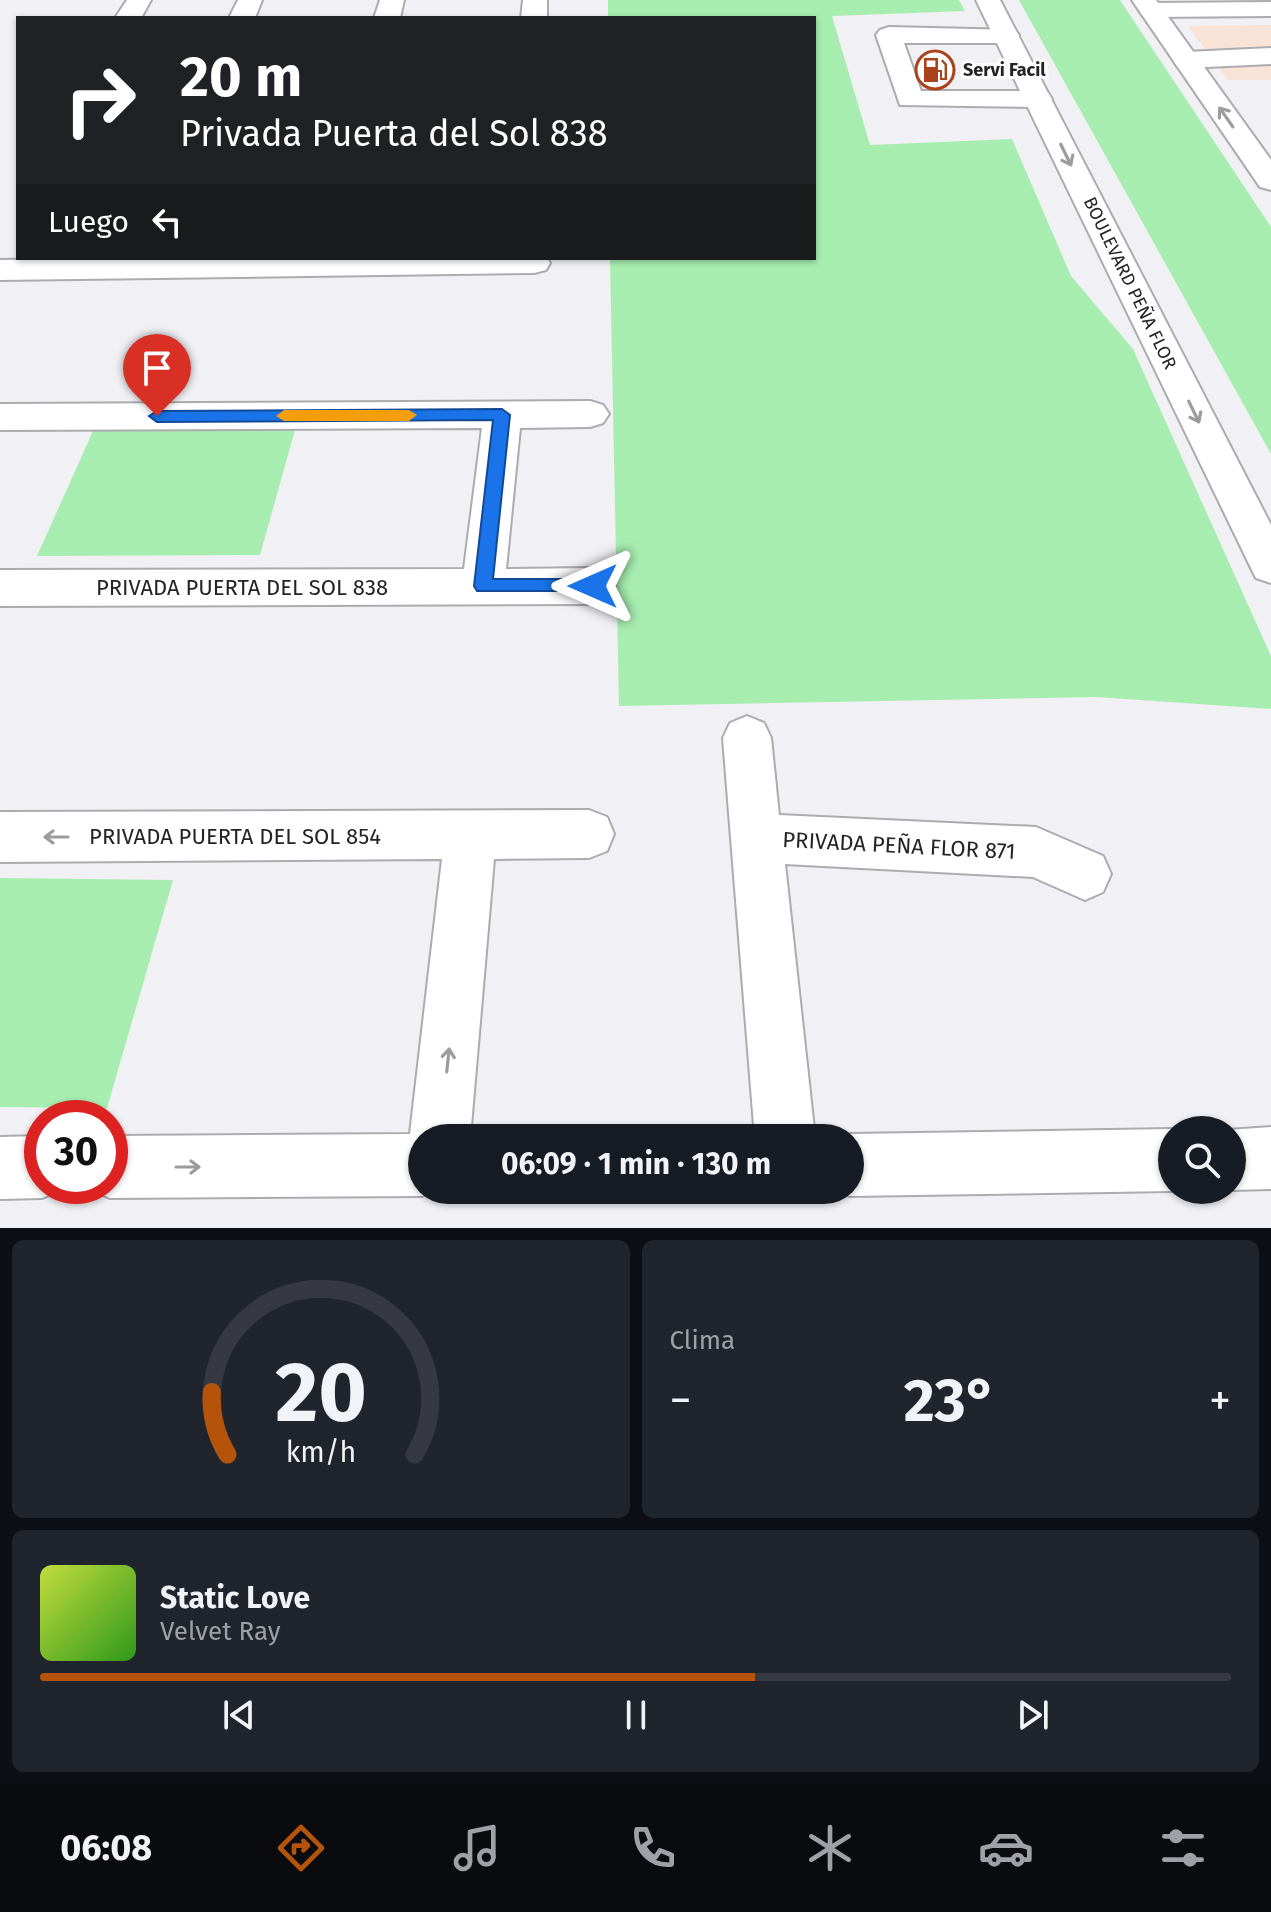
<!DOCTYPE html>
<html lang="es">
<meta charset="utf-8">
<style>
:root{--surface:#171b24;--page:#20242c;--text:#f1f3f6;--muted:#9ea1a6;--line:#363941;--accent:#b45309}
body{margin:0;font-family:"Fira Sans",sans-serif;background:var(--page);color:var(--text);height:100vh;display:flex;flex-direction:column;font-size:30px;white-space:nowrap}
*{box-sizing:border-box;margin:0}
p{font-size:26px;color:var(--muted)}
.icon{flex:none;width:44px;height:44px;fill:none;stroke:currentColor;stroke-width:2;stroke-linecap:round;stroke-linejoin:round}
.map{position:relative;height:1228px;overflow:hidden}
.drawer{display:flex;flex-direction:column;gap:12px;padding:12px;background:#0d0f14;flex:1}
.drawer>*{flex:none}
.banner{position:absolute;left:16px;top:16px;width:800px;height:244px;border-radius:0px;box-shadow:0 2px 6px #0004;background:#202124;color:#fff;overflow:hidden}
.fabs{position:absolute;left:1158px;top:1116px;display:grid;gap:16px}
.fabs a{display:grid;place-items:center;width:88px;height:88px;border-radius:50%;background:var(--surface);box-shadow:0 2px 6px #0004;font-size:40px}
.speed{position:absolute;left:24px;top:1100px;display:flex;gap:16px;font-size:40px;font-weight:700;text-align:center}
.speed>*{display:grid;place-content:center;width:104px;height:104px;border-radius:50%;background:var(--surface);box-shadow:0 2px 6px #0004;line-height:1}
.speed .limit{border:12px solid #d22;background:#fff;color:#111}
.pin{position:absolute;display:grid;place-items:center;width:68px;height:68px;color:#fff;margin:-82px -34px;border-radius:50% 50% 50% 0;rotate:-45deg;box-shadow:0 0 8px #0007}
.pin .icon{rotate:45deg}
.me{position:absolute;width:88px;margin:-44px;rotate:270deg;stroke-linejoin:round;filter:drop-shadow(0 0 6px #0008)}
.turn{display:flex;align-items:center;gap:28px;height:168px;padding:0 32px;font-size:36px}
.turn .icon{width:104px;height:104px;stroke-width:2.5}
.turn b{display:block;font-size:56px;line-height:68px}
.then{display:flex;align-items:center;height:76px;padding:0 32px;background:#0003;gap:16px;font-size:30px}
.big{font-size:60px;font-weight:700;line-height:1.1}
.drawer .card{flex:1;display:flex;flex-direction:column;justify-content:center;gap:12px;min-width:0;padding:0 28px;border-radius:12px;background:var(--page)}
.drawer .dial{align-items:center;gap:0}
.dial svg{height:208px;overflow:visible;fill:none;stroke:var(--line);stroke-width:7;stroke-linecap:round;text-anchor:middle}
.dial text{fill:var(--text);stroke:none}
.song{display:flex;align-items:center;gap:24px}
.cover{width:96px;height:96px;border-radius:12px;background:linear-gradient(135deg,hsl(70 70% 55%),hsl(110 70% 35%))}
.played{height:8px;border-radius:4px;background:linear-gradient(90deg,var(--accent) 60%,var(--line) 60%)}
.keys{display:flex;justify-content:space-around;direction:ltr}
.heat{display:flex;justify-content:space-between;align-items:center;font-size:44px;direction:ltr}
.drawer .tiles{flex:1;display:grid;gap:12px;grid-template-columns:1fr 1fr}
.card:last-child{grid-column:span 2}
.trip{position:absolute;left:408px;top:1124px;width:456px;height:80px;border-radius:40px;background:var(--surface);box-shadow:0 2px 6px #0004;font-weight:700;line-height:80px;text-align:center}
.tab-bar{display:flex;height:128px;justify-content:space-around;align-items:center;background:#090b0e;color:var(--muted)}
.tab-bar .icon{width:56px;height:56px}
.tab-bar .current{color:var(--accent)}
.tab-bar b{font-size:36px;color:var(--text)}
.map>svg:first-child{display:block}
.commercial{fill:#f9e2d6}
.green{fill:#a7edb0}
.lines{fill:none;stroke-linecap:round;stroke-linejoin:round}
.minor-casing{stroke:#acabb0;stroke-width:4}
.major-casing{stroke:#acabb0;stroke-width:4}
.minor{fill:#fff;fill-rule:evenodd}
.major{fill:#fff;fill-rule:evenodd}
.oneway{stroke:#9c9c9d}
.route{fill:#1a73e8;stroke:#114b97;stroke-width:2}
.slow{fill:#f59e0b}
.labels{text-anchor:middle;stroke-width:6;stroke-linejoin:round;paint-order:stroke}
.far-poi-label{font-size:18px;font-weight:bold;fill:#242325;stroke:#fff;text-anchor:start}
.far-street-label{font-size:18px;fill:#242325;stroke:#fff}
.street-label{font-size:22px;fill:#242325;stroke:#fff}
</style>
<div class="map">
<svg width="1271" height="1228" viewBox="0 0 1271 1228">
<rect width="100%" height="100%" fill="#f1f0f5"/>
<path class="commercial" d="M 1271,25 L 1271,80 L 1228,80 L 1188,26 Z"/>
<path class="green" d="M 608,0 L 959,0 L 965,11 L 832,16 L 870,145 L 1012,139 L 1071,276 L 1133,349 L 1271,656 L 1271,709 L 1096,697 L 619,706 L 610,258 L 814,258 L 814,18 L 608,18 Z
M 1019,0 L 1120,0 L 1271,227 L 1271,454 Z
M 295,430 L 260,555 L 37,556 L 93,431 Z
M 0,878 L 173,880 L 107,1108 L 0,1107 Z"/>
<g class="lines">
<defs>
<path id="minor" d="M 127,0 L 151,0 L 141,18 L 115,18 Z
M 238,0 L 262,0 L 255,18 L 229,18 Z
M 380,0 L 404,0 L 400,18 L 374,18 Z
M 523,0 L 547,0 L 547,18 L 521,18 Z
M 1271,2 L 1271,16 L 1151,17 L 1142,15 L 1139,10 L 1142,5 L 1151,3 Z
M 889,27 L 1015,30 L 1019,35 L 1015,40 L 1006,43 L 904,43 L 921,91 L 1038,91 L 1048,93 L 1052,99 L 1048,105 L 1038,107 L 900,105 L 876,35 L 880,30 Z
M 1271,48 L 1271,64 L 1186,68 L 1177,66 L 1173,60 L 1177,54 L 1186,52 Z
M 131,258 L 547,258 L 550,263 L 546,270 L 534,273 L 0,280 L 0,260 Z
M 590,401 L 603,405 L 609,414 L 603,423 L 590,427 L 520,428 L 506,569 L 593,568 L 608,574 L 615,586 L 608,598 L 593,604 L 0,606 L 0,570 L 464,569 L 482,428 L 0,430 L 0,404 Z
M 747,716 L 764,723 L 771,738 L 779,815 L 1036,827 L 1103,856 L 1111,874 L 1103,892 L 1085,900 L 1033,877 L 785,864 L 815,1138 L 755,1138 L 723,738 L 730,723 Z
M 589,810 L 607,817 L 614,834 L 607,851 L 589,858 L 494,859 L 470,1138 L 422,1138 L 422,1190 L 436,1190 L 422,1196 L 110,1198 L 88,1189 L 87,1186 L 110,1186 L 110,1136 L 410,1134 L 442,859 L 0,862 L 0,812 Z
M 1271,1127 L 1271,1189 L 1232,1190 L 1232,1130 L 1228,1130 Z
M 1172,1129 L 1172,1191 L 850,1196 L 836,1190 L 850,1190 L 850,1138 L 841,1138 L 850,1134 Z
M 42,1136 L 42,1186 L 65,1186 L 64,1189 L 42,1198 L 0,1199 L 0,1137 Z"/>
<path id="major" d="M 976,0 L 1000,0 L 1271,525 L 1271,583 L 1256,578 L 1250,566 Z
M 1132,0 L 1156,0 L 1271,160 L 1271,190 L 1260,187 Z"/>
</defs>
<use href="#minor" class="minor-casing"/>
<use href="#major" class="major-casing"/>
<use href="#minor" class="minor"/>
<use href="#major" class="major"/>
</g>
<defs><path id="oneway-shaft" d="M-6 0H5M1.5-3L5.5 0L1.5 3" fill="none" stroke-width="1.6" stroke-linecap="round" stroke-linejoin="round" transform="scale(2)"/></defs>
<g class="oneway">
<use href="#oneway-shaft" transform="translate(1226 117) rotate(-125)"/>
<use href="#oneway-shaft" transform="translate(1066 155) rotate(64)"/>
<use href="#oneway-shaft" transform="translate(1194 412) rotate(64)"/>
<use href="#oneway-shaft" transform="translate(56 837) rotate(180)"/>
<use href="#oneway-shaft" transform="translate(448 1060) rotate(-84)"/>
<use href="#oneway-shaft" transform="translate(188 1167)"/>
</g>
<path class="route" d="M 502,409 L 510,415 L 493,579 L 593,579 L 600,581 L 602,586 L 600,591 L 477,591 L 474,586 L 493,420 L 157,422 L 149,416 L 157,411 Z"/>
<path class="slow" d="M 284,410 L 409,410 L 417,415 L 409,421 L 284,421 L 276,416 Z"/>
<defs>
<symbol id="fuel-ring" viewBox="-11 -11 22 22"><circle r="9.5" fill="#fff" stroke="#a9431b" stroke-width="1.5"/><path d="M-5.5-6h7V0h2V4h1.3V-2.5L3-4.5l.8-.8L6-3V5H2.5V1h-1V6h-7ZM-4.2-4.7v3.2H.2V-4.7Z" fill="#a9431b"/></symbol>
</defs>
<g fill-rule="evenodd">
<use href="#fuel-ring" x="913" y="48" width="44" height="44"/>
</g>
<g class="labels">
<g class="far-poi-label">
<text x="963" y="76">Servi Facil</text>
</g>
<g class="far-street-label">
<text transform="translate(1130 283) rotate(64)" y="6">BOULEVARD PEÑA FLOR</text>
</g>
<g class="street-label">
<text x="242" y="595">PRIVADA PUERTA DEL SOL 838</text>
<text x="235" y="844">PRIVADA PUERTA DEL SOL 854</text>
<text transform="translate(899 845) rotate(3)" y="8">PRIVADA PEÑA FLOR 871</text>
</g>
</g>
</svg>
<div class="fabs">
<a><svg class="icon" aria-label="search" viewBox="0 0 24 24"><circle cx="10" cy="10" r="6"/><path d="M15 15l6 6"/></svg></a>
</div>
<div class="speed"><div class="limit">30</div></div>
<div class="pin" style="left:157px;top:416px;background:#d93025"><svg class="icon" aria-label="arrive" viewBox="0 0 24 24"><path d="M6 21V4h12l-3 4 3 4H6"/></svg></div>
<svg class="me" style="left:593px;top:586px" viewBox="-20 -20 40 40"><path d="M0-17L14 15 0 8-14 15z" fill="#1a73e8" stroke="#fff" stroke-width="4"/></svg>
<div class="trip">06:09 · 1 min · 130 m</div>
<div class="banner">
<div class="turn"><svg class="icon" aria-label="right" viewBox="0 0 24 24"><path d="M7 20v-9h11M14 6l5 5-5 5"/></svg><div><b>20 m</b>Privada Puerta del Sol 838</div></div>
<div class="then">Luego<svg class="icon" aria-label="left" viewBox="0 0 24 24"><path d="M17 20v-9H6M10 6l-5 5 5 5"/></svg></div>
</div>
</div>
<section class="drawer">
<div class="tiles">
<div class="card dial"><svg viewBox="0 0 100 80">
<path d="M14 69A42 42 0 1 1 86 69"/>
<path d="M14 69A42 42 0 0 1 8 45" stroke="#b45309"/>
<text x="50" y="56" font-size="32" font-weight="700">20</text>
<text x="50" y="72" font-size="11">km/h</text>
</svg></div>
<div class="card"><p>Clima</p>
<div class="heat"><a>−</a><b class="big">23°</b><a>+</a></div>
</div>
<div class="card">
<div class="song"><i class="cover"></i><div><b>Static Love</b><p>Velvet Ray</p></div></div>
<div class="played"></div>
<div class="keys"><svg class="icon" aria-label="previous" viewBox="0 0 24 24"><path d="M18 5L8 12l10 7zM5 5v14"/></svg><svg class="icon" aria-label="pause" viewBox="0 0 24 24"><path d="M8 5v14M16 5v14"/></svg><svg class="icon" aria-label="next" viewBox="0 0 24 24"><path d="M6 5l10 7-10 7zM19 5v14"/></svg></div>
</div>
</div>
</section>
<nav class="tab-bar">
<b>06:08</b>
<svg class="icon current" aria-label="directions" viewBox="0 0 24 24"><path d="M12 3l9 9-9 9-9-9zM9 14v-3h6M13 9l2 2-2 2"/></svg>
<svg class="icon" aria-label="music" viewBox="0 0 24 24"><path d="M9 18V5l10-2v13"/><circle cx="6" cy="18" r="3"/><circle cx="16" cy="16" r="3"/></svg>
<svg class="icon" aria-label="phone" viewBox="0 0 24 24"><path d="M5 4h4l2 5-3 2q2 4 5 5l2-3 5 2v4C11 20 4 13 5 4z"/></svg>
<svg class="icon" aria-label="climate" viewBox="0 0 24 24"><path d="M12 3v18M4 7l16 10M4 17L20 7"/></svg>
<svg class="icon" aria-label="car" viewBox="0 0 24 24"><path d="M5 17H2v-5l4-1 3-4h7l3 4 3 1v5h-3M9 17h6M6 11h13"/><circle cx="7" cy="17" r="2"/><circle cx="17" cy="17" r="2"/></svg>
<svg class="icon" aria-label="filters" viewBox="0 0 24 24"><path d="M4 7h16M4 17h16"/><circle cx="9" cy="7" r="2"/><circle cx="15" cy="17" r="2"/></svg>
</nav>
